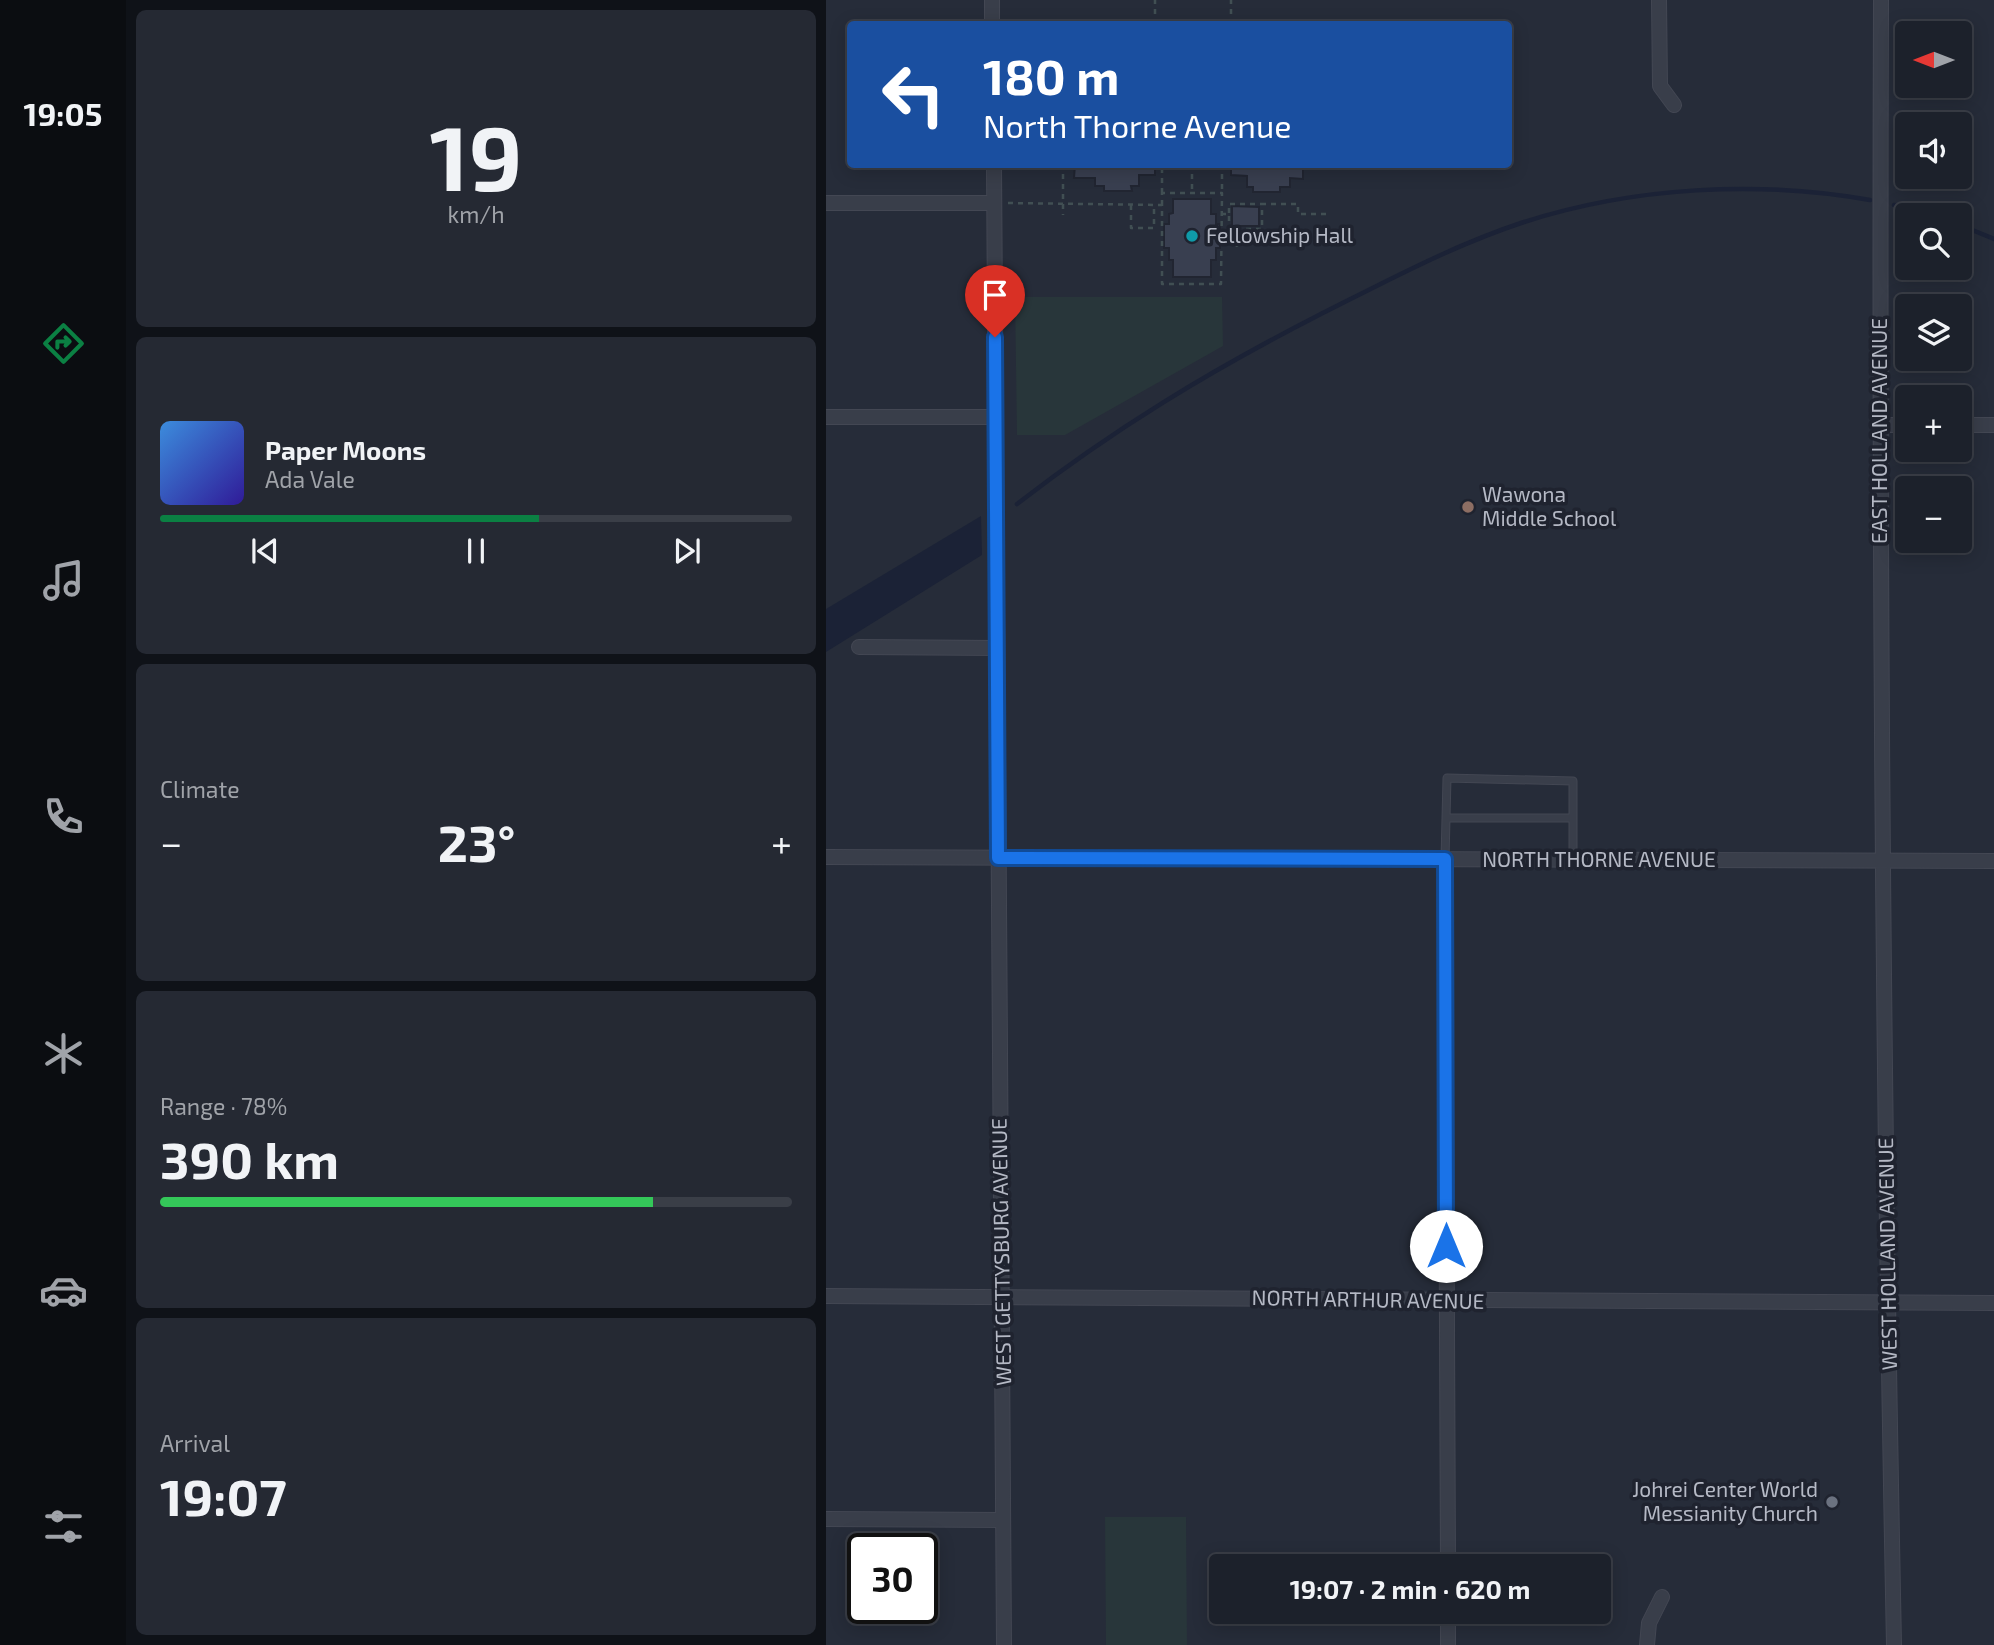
<!DOCTYPE html>
<meta charset="utf-8">
<style>
:root{--surface:#1c212b;--page:#252933;--text:#f1f3f6;--muted:#a0a3a9;--line:#3a3e47;--accent:#0b8043}
body{margin:0;font-family:"Exo 2",sans-serif;background:var(--page);color:var(--text);height:100vh;display:flex;flex-direction:column;font-size:26px;white-space:nowrap}
*{box-sizing:border-box;margin:0}
p{font-size:23px;color:var(--muted)}
.icon{flex:none;width:38px;height:38px;fill:none;stroke:currentColor;stroke-width:2;stroke-linecap:round;stroke-linejoin:round}
.map{position:relative;flex:1;overflow:hidden}
.details{display:flex;flex-direction:column;gap:10px;padding:10px;background:#0f1218;width:700px}
.details>*{flex:none}
.top-card{position:absolute;left:21px;top:21px;width:665px;height:147px;border-radius:7px;box-shadow:0 4px 18px #0003,0 0 0 2px var(--line);background:#1a4fa0;color:#fff;overflow:hidden}
.needle{width:46px;rotate:270deg}
.controls{position:absolute;left:1069px;top:21px;display:grid;gap:14px}
.controls a{display:grid;place-items:center;width:77px;height:77px;border-radius:7px;background:var(--surface);box-shadow:0 4px 18px #0003,0 0 0 2px var(--line);font-size:35px}
.speed{position:absolute;left:21px;top:1533px;display:flex;gap:14px;font-size:35px;font-weight:700;text-align:center}
.speed>*{display:grid;place-content:center;width:91px;height:91px;border-radius:50%;background:var(--surface);box-shadow:0 4px 18px #0003,0 0 0 2px var(--line);line-height:1}
.speed .limit{border:4px solid #111;border-radius:10px;background:#fff;color:#111}
.pin{position:absolute;display:grid;place-items:center;width:60px;height:60px;color:#fff;margin:-72px -30px;border-radius:50% 50% 50% 0;rotate:-45deg;box-shadow:0 0 7px #0007}
.pin .icon{rotate:45deg}
.me{position:absolute;width:77px;margin:-38px;rotate:0deg;stroke-linejoin:round;filter:drop-shadow(0 0 5px #0008)}
.turn{display:flex;align-items:center;gap:24px;height:147px;padding:0 21px;font-size:32px}
.turn .icon{width:91px;height:91px;stroke-width:2.5}
.turn b{display:block;font-size:49px;line-height:60px}
.big{font-size:52px;font-weight:700;line-height:1.1}
.details .card{flex:1;display:flex;flex-direction:column;justify-content:center;gap:10px;min-width:0;padding:0 24px;border-radius:10px;background:var(--page)}
.details .dial{align-items:center;gap:0}
.dial b{font-size:91px;line-height:1}
.song{display:flex;align-items:center;gap:21px}
.cover{width:84px;height:84px;border-radius:10px;background:linear-gradient(135deg,hsl(210 70% 55%),hsl(250 70% 35%))}
.played{height:7px;border-radius:4px;background:linear-gradient(90deg,var(--accent) 60%,var(--line) 60%)}
.keys{display:flex;justify-content:space-around;direction:ltr}
.heat{display:flex;justify-content:space-between;align-items:center;font-size:38px;direction:ltr}
.charge{height:10px;border-radius:5px;background:linear-gradient(90deg,#34c759 78%,var(--line) 0)}
.trip{position:absolute;left:383px;top:1554px;width:402px;height:70px;border-radius:7px;background:var(--surface);box-shadow:0 4px 18px #0003,0 0 0 2px var(--line);font-weight:700;line-height:70px;text-align:center}
main{display:flex;flex:1;min-height:0}
.tabs{display:flex;flex-direction:column;width:126px;justify-content:space-around;align-items:center;background:#0b0d11;color:var(--muted)}
.tabs .icon{width:49px;height:49px}
.tabs .selected{color:var(--accent)}
.tabs b{font-size:32px;color:var(--text)}
.map>svg:first-child{display:block}
.green{fill:#28363a}
.water{fill:#1b2236}
.lines{fill:none;stroke-linecap:round;stroke-linejoin:round}
.stream{stroke:#1b2236;stroke-width:4.5}
.building{fill:#393f50;stroke:#212531;stroke-width:2}
.lane-casing{stroke:#434753;stroke-width:9}
.street-casing{stroke:#434753;stroke-width:16}
.path{stroke:#414f53;stroke-width:2.5;stroke-dasharray:5 5;stroke-linecap:butt}
.lane{stroke:#393e4a;stroke-width:7}
.street{stroke:#393e4a;stroke-width:14}
.route-casing{stroke:#114b97;stroke-width:18}
.route{stroke:#1a73e8;stroke-width:12}
.culture-dot{fill:#0f9aa8;stroke:#1f232f;stroke-width:2.5}
.education-dot{fill:#8d6e63;stroke:#1f232f;stroke-width:2.5}
.worship-dot{fill:#6b7280;stroke:#1f232f;stroke-width:2.5}
.labels{text-anchor:middle;stroke-width:7;stroke-linejoin:round;paint-order:stroke}
.poi-label{font-size:21px;fill:#b5b9c5;stroke:#1f232f;text-anchor:start}
.street-label{font-size:21px;fill:#b5b9c5;stroke:#1f232f}
</style>
<main>
<nav class="tabs">
<b>19:05</b>
<svg class="icon selected" aria-label="directions" viewBox="0 0 24 24"><path d="M12 3l9 9-9 9-9-9zM9 14v-3h6M13 9l2 2-2 2"/></svg>
<svg class="icon" aria-label="music" viewBox="0 0 24 24"><path d="M9 18V5l10-2v13"/><circle cx="6" cy="18" r="3"/><circle cx="16" cy="16" r="3"/></svg>
<svg class="icon" aria-label="phone" viewBox="0 0 24 24"><path d="M5 4h4l2 5-3 2q2 4 5 5l2-3 5 2v4C11 20 4 13 5 4z"/></svg>
<svg class="icon" aria-label="climate" viewBox="0 0 24 24"><path d="M12 3v18M4 7l16 10M4 17L20 7"/></svg>
<svg class="icon" aria-label="car" viewBox="0 0 24 24"><path d="M5 17H2v-5l4-1 3-4h7l3 4 3 1v5h-3M9 17h6M6 11h13"/><circle cx="7" cy="17" r="2"/><circle cx="17" cy="17" r="2"/></svg>
<svg class="icon" aria-label="filters" viewBox="0 0 24 24"><path d="M4 7h16M4 17h16"/><circle cx="9" cy="7" r="2"/><circle cx="15" cy="17" r="2"/></svg>
</nav>
<section class="details">
<div class="card dial"><b>19</b><p>km/h</p></div>
<div class="card">
<div class="song"><i class="cover"></i><div><b>Paper Moons</b><p>Ada Vale</p></div></div>
<div class="played"></div>
<div class="keys"><svg class="icon" aria-label="previous" viewBox="0 0 24 24"><path d="M18 5L8 12l10 7zM5 5v14"/></svg><svg class="icon" aria-label="pause" viewBox="0 0 24 24"><path d="M8 5v14M16 5v14"/></svg><svg class="icon" aria-label="next" viewBox="0 0 24 24"><path d="M6 5l10 7-10 7zM19 5v14"/></svg></div>
</div>
<div class="card"><p>Climate</p>
<div class="heat"><a>−</a><b class="big">23°</b><a>+</a></div>
</div>
<div class="card"><p>Range · 78%</p><b class="big">390 km</b><div class="charge"></div></div>
<div class="card"><p>Arrival</p><b class="big">19:07</b></div>
</section>
<div class="map">
<svg width="1168" height="1645" viewBox="0 0 1168 1645">
<rect width="100%" height="100%" fill="#262c39"/>
<path class="green" d="M 189,297 L 396,297 L 397,346 L 239,435 L 191,435 Z
M 279,1517 L 360,1517 L 361,1645 L 280,1645 Z"/>
<path class="water" d="M 155,516 L 156,555 L 0,652 L 0,609 Z"/>
<g class="lines">
<path class="stream" d="M 1068,205 L 1104,215
M 1134,225 L 1168,239
M 191,504 C 288,429 382,372 491,316 C 559,282 625,246 698,222 C 807,187 932,180 1044,200"/>
</g>
<path class="building" d="M 249,164 L 329,164 L 329,175 L 313,175 L 313,186 L 305,186 L 306,191 L 278,191 L 278,186 L 269,186 L 269,178 L 248,178 Z
M 405,164 L 477,164 L 477,179 L 464,178 L 464,187 L 454,187 L 454,192 L 427,192 L 427,187 L 421,187 L 421,176 L 405,175 Z
M 347,199 L 385,199 L 385,214 L 390,214 L 390,224 L 394,224 L 394,248 L 390,248 L 390,260 L 385,260 L 385,277 L 347,277 L 347,260 L 343,260 L 343,248 L 338,248 L 338,224 L 343,224 L 343,214 L 347,213 Z
M 406,206 L 433,207 L 433,226 L 406,226 Z"/>
<g class="lines">
<defs>
<path id="lane" d="M 620,818 L 747,818
M 619,859 L 621,778 L 747,781 L 747,859"/>
<path id="street" d="M 166,0 L 166,24
M 833,0 L 834,86 L 848,105
M 1055,0 C 1053,548 1057,1097 1068,1645
M 168,164 L 178,1645
M 0,203 L 168,203
M 0,417 L 170,417
M 1054,425 L 1082,425
M 1134,425 L 1168,425
M 33,647 L 171,648
M 0,857 L 1168,861
M 619,859 L 622,1566
M 0,1296 L 1168,1303
M 0,1519 L 177,1520
M 622,1612 L 622,1645
M 821,1645 L 823,1623 L 836,1597"/>
</defs>
<use href="#lane" class="lane-casing"/>
<use href="#street" class="street-casing"/>
<path class="path" d="M 329,24 L 329,0
M 405,24 L 405,0
M 237,164 L 237,215
M 366,164 L 366,193
M 396,164 L 396,193
M 336,165 L 396,166
M 336,193 L 336,164
M 182,203 L 336,205 L 336,284 L 395,284 L 396,193 L 336,193 L 336,205
M 305,205 L 305,228 L 328,228 L 328,205
M 403,213 L 403,204 L 436,204
M 395,214 L 403,214 L 403,229 L 436,229 L 436,204 L 472,204 L 472,214 L 505,214
M 411,247 L 411,229"/>
<use href="#lane" class="lane"/>
<use href="#street" class="street"/>
</g>
<g class="lines">
<defs>
<path id="route" d="M 169,337 L 172,858 L 619,859 L 620,1246"/>
</defs>
<use href="#route" class="route-casing"/>
<use href="#route" class="route"/>
</g>
<circle class="culture-dot" cx="366" cy="236" r="7"/>
<circle class="education-dot" cx="642" cy="507" r="7"/>
<circle class="worship-dot" cx="1006" cy="1502" r="7"/>
<g class="labels">
<g class="poi-label">
<text x="380" y="243">Fellowship Hall</text>
<text x="656" y="502">Wawona<tspan x="656" dy="24">Middle School</tspan></text>
<text x="992" y="1497" text-anchor="end">Johrei Center World<tspan x="992" dy="24">Messianity Church</tspan></text>
</g>
<g class="street-label">
<text transform="translate(1054 431) rotate(-90)" y="7">EAST HOLLAND AVENUE</text>
<text x="773" y="867">NORTH THORNE AVENUE</text>
<text transform="translate(176 1252) rotate(-91)" y="7">WEST GETTYSBURG AVENUE</text>
<text transform="translate(1062 1254) rotate(-91)" y="7">WEST HOLLAND AVENUE</text>
<text transform="translate(542 1300) rotate(1)" y="7">NORTH ARTHUR AVENUE</text>
</g>
</g>
</svg>
<div class="controls">
<a><svg class="needle" viewBox="-14 -14 28 28"><path d="M0-13l5 13h-10z" fill="#e53935"/><path d="M0 13l5-13h-10z" fill="#a0a3a9"/></svg></a>
<a><svg class="icon" aria-label="sound" viewBox="0 0 24 24"><path d="M4 9h4l5-4v14l-5-4H4zM17 9q2 3 0 6"/></svg></a>
<a><svg class="icon" aria-label="search" viewBox="0 0 24 24"><circle cx="10" cy="10" r="6"/><path d="M15 15l6 6"/></svg></a>
<a><svg class="icon" aria-label="layers" viewBox="0 0 24 24"><path d="M12 4l9 5-9 5-9-5zM3 14l9 5 9-5"/></svg></a>
<a>+</a>
<a>−</a>
</div>
<div class="speed"><div class="limit">30</div></div>
<div class="pin" style="left:169px;top:337px;background:#d93025"><svg class="icon" aria-label="arrive" viewBox="0 0 24 24"><path d="M6 21V4h12l-3 4 3 4H6"/></svg></div>
<svg class="me" style="left:620px;top:1246px" viewBox="-20 -20 40 40"><circle r="19" fill="#fff"/><path d="M0-13L10 11 0 6-10 11z" fill="#1a73e8"/></svg>
<div class="trip">19:07 · 2 min · 620 m</div>
<div class="top-card">
<div class="turn"><svg class="icon" aria-label="left" viewBox="0 0 24 24"><path d="M17 20v-9H6M10 6l-5 5 5 5"/></svg><div><b>180 m</b>North Thorne Avenue</div></div>
</div>
</div>
</main>
